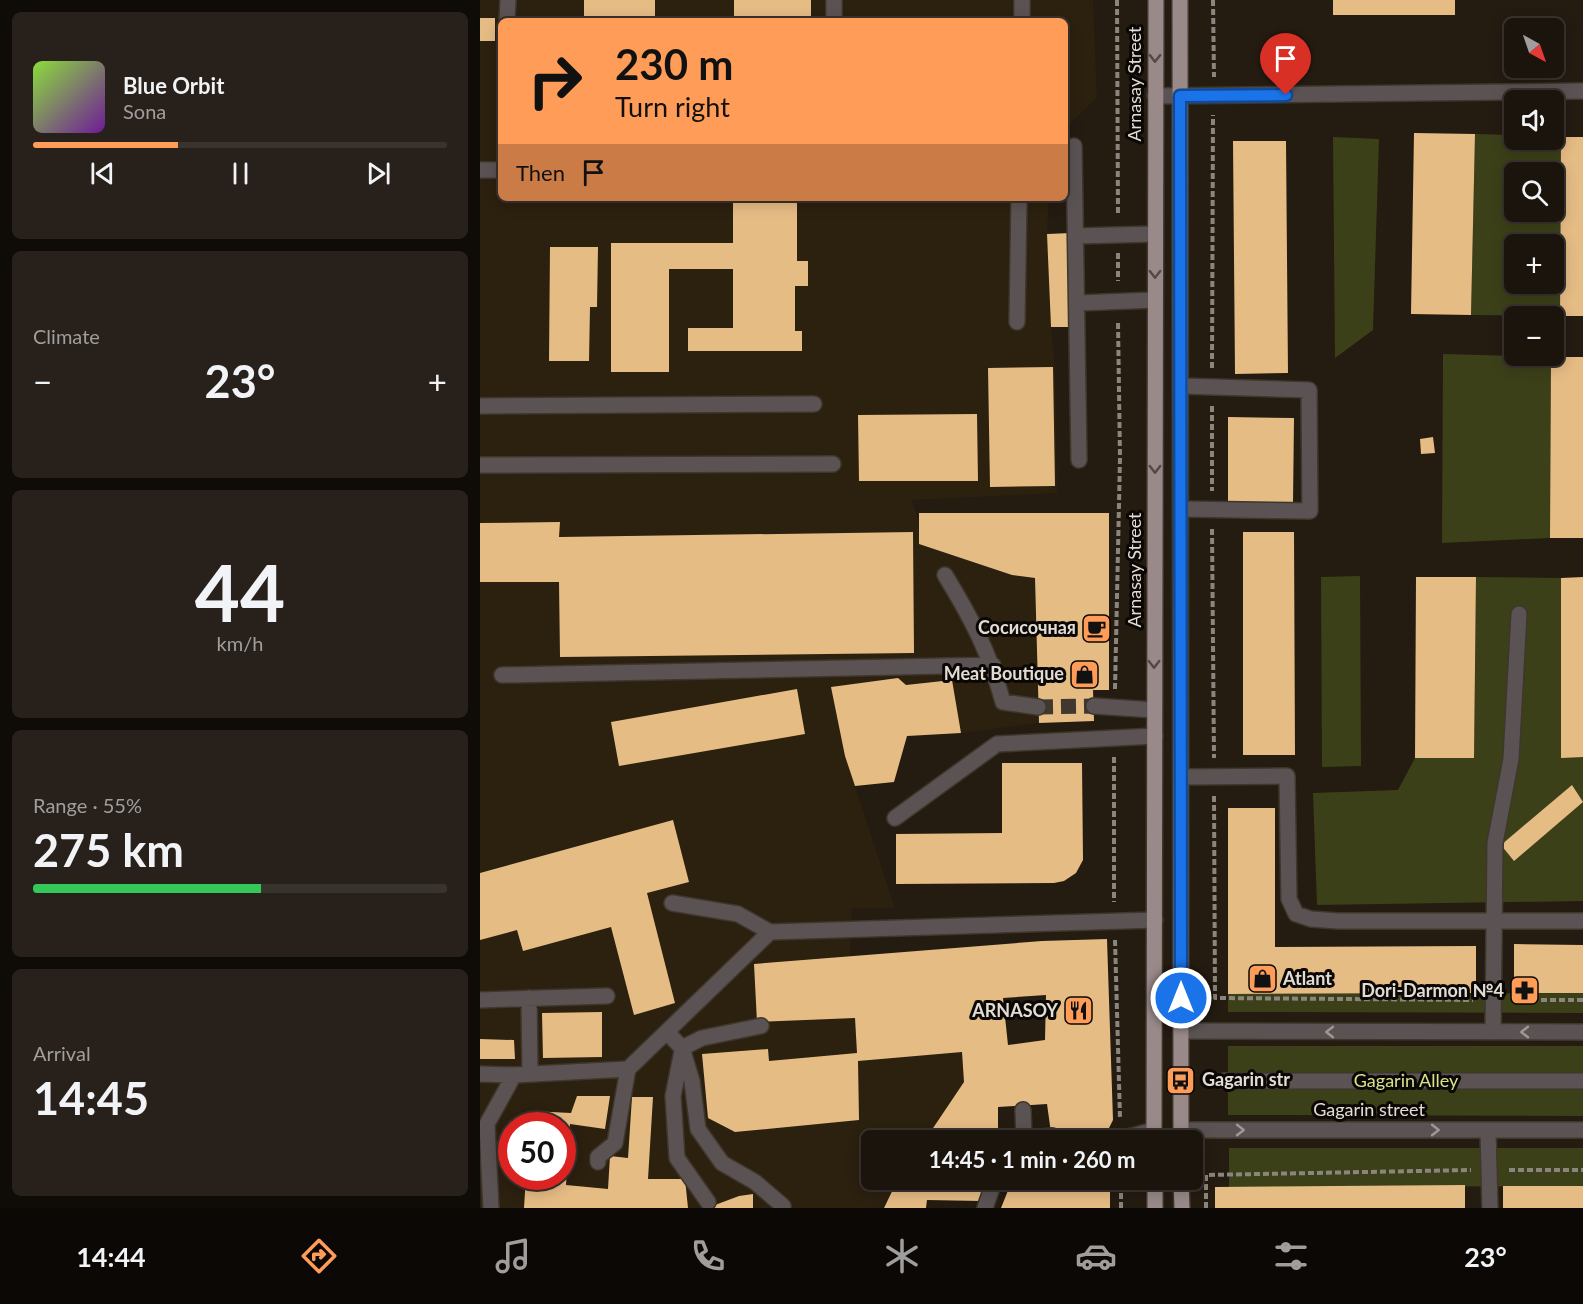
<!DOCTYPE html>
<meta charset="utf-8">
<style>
:root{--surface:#1b140d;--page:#28211b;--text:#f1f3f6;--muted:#a09e9d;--line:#39332e;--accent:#fe9c58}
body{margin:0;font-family:Lato,sans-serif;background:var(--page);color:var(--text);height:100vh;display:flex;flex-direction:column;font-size:22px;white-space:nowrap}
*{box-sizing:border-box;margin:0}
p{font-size:20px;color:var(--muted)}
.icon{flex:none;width:33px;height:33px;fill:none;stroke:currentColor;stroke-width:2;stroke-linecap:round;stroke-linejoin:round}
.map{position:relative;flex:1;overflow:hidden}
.side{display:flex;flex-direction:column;gap:12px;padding:12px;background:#0f0b07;width:480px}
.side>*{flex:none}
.top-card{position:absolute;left:18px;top:18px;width:570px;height:183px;border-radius:9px;box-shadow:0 3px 15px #0003,0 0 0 2px var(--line);background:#fe9c58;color:#111;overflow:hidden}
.needle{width:39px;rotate:140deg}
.tools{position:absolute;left:1024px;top:18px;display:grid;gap:12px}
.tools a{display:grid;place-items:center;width:60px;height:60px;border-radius:9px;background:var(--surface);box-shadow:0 3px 15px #0003,0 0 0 2px var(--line);font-size:30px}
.speed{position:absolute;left:18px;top:1112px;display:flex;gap:12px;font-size:30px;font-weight:700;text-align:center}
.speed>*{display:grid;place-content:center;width:78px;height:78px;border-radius:50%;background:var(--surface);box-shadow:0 3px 15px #0003,0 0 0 2px var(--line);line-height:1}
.speed .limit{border:9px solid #d22;background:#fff;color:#111}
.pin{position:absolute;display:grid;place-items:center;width:51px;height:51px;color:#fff;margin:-62px -26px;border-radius:50% 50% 50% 0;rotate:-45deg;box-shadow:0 0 6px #0007}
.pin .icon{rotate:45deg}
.me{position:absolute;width:66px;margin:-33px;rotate:0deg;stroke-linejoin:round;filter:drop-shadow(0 0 4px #0008)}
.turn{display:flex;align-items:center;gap:21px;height:126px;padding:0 18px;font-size:27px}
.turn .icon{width:78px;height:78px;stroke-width:2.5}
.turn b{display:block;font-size:42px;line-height:51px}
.then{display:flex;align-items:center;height:57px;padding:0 18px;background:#0003;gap:12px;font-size:22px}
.big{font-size:45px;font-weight:700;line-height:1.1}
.side .widget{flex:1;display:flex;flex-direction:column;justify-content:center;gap:9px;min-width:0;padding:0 21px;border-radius:9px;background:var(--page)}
.side .dial{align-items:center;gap:0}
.dial b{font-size:78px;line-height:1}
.song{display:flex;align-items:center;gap:18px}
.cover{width:72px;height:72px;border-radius:9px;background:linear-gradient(135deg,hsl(90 70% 55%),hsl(280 70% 35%))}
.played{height:6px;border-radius:3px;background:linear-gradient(90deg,var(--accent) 35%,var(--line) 35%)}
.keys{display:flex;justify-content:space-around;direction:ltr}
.heat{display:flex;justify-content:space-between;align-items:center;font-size:33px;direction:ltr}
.charge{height:9px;border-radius:4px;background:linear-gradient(90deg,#34c759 55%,var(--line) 0)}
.trip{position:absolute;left:381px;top:1130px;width:342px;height:60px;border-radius:9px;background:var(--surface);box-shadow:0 3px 15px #0003,0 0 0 2px var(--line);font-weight:700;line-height:60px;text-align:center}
.dock{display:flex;height:96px;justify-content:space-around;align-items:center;background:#0b0805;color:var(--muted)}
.dock .icon{width:42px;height:42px}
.dock .current{color:var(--accent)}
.dock b{font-size:27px;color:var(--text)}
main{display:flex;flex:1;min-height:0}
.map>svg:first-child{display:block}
.built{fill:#2c200f;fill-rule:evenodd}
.green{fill:#3c4019;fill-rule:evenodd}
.building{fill:#e6bc85;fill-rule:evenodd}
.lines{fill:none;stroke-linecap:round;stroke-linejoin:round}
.minor-tunnel{stroke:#40382e;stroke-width:15;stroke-dasharray:15 8;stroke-linecap:butt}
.minor-casing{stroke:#3f362c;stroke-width:18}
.major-casing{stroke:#3f362c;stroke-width:18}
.path{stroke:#8c857d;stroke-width:4;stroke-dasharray:6 3;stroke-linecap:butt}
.minor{stroke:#5b5353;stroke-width:15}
.major{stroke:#998989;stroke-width:15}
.oneway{stroke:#524846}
.oneway2{stroke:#9e9894}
.route-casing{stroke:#114b97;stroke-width:15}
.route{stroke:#1a73e8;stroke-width:10}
.labels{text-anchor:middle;stroke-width:6;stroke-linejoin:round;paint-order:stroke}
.street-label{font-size:18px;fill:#e2dcd5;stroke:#0a0704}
.poi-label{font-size:18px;font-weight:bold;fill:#e2dcd5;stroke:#0a0704;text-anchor:end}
.park-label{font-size:18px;fill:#d7e488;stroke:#0a0704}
</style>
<main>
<section class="side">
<div class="widget">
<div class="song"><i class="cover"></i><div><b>Blue Orbit</b><p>Sona</p></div></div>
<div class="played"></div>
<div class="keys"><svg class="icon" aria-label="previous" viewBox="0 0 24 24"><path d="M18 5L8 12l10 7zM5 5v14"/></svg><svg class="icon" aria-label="pause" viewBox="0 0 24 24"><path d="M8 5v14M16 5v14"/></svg><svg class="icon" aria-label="next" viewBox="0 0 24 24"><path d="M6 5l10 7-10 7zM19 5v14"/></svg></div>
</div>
<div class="widget"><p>Climate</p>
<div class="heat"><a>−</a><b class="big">23°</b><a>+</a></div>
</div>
<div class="widget dial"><b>44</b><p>km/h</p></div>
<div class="widget"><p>Range · 55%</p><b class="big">275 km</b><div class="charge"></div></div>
<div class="widget"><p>Arrival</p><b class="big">14:45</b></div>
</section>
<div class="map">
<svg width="1103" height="1208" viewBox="0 0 1103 1208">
<rect width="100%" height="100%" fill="#241b11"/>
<path class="built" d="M 0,0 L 613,0 L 617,98 L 585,128 L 585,21 L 21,21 L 21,198 L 569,198 L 567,234 L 571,327 L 575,367 L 577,493 L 432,500 L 439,523 L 439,544 L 532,575 L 555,578 L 559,723 L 481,733 L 427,736 L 414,782 L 375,786 L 415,908 L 372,908 L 370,957 L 378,1060 L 482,1052 L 484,1082 L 445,1140 L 392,1140 L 392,1179 L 418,1179 L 403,1208 L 0,1208 ZM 32,1125 L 82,1125 L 82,1176 L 32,1176 Z"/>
<path class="green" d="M 995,134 L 1035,135 L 1035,140 L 1074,140 L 1074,136 L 1081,137 L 1080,316 L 991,315 ZM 1035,172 L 1074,172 L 1074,212 L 1035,212 ZM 1035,244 L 1074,244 L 1074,284 L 1035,284 Z
M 853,137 L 899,139 L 893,330 L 855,358 Z
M 963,354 L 1071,357 L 1070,538 L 962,543 Z
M 880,576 L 881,766 L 842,767 L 841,577 Z
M 996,577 L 1081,578 L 1081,757 L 1103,757 L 1103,901 L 837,905 L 833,793 L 918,790 L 935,758 L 994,758 Z
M 1103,993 L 1103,1013 L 748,1012 L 748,994 Z
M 748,1046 L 1103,1046 L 1103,1116 L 748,1115 Z
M 749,1148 L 1103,1148 L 1103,1186 L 749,1187 Z"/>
<path class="building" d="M 104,0 L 175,0 L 175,21 L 104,21 Z
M 254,0 L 331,0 L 331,21 L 254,21 Z
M 853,0 L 975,0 L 975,15 L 853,15 Z
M 0,18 L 15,18 L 15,41 L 0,41 Z
M 934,133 L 995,134 L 991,315 L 931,314 Z
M 1081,137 L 1103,137 L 1103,316 L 1080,316 Z
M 753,141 L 806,141 L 808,373 L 755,374 Z
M 253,198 L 317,198 L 317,261 L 328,261 L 328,286 L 315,286 L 315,331 L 322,331 L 322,351 L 208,351 L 208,328 L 253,328 L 253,269 L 189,269 L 189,372 L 131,372 L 131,243 L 253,243 Z
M 591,233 L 594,327 L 571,327 L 567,234 Z
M 70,247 L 118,247 L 117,307 L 110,307 L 109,361 L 69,361 Z
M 1071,357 L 1103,357 L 1103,538 L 1070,538 Z
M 573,367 L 575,486 L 510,487 L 508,368 Z
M 497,414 L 498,481 L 379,481 L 378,415 Z
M 748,417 L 814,418 L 813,503 L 748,502 Z
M 953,437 L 955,453 L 941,454 L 940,439 Z
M 439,513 L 629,513 L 629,690 L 613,690 L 614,721 L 559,723 L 555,578 L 532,575 L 439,544 Z
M 80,522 L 79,537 L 433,532 L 434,653 L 80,657 L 79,582 L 0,582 L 0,523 Z
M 763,532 L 814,532 L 815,755 L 763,755 Z
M 936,577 L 996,577 L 994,758 L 935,758 Z
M 1103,577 L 1103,757 L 1081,758 L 1081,578 Z
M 418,678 L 426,685 L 472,680 L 481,733 L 427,736 L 414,782 L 375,786 L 365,756 L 351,687 Z
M 317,689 L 325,734 L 139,766 L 131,722 Z
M 522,763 L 602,763 L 603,860 L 596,873 L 584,881 L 574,883 L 416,884 L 416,834 L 522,833 Z
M 1092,785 L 1103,802 L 1034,861 L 1021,845 Z
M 748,808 L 795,808 L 795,947 L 996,946 L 996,993 L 748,994 Z
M 193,820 L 209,882 L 167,893 L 195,1003 L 154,1015 L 131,927 L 43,951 L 37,930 L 0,940 L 0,873 Z
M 627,939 L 633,1120 L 629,1128 L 620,1131 L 620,1140 L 572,1140 L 567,1104 L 518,1107 L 518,1131 L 507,1134 L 506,1140 L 445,1140 L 484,1082 L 482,1052 L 378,1061 L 379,1120 L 255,1132 L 228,1118 L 222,1054 L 288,1049 L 289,1061 L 377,1053 L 375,1018 L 277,1022 L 274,964 L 562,941 ZM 566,995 L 565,1040 L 528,1045 L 523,998 Z
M 1034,944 L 1103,945 L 1103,993 L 1034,993 Z
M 122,1012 L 122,1057 L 63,1058 L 62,1013 Z
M 0,1039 L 34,1040 L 35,1059 L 0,1059 Z
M 97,1096 L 130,1096 L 125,1129 L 90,1124 L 86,1185 L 128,1189 L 130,1156 L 148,1158 L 152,1097 L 173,1097 L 168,1179 L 205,1179 L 208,1208 L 44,1208 L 46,1176 L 82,1176 L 82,1125 L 50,1125 L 51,1111 L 91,1113 Z
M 418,1179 L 503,1179 L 501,1201 L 447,1200 L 446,1208 L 404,1208 Z
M 539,1179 L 630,1179 L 630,1208 L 521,1208 L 529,1188 Z
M 985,1185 L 985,1208 L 735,1208 L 735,1187 Z
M 1023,1186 L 1103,1186 L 1103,1208 L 1023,1208 Z
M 273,1194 L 273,1208 L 227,1208 L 259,1196 Z"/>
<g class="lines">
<path class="minor-tunnel" d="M 558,707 L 614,706
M 572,1136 L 620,1137"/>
<defs>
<path id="minor" d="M 354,0 L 354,21
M 27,21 L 28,0
M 542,21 L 542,0
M 675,96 L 1103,91
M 594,146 L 599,460
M 0,170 L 21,170
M 596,236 L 675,234
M 598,303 L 675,300
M 537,322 L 539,198
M 701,386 L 829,390 L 830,511 L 701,509
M 0,406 L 334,404
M 0,465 L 353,464
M 465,575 C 492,619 509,652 523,702 L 558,707
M 22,675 L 513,665
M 614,706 L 674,710
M 701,777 L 807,776 L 809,899 L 816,914 L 831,919 L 858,921 L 1103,921
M 415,818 L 517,744 L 675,736
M 192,903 L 258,914 L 290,932
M 49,998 L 50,1074
M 0,1000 L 127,996
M 701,1031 L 1103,1032
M 187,1032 L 202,1048 L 212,1081 L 218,1129 L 242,1163 L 275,1182 L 303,1206
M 1013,1032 L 1015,843 L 1031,759 L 1039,614
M 202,1048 L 222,1038 L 281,1026
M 202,1051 L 193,1096 L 197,1158 L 228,1202
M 0,1074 L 34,1075
M 743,1081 L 1103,1081
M 543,1110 L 544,1138
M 701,1130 L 1103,1130
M 1008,1130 L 1010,1208
M 620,1137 L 641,1139 L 674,1130
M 527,1140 L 572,1136
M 118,1162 L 118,1157 L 135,1143 L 148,1069
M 11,1208 L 7,1124 L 34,1075 L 148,1069 L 290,932 L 675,920
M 505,1208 L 515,1179"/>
<path id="major" d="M 700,0 L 701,1140
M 674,1140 L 676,0
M 675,1179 L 675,1208
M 701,1179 L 702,1208"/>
</defs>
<use href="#minor" class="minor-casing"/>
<use href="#major" class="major-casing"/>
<path class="path" d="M 637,0 L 638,215
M 733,0 L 734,77
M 638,253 L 638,281
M 732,368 L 733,115
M 732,406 L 732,491
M 732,529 L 734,758
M 635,689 L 640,458 L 638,322
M 634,757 L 634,902
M 734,796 L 735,998 L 993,1000
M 635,940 L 640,1118
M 1034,1000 L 1103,1000
M 1029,1170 L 1103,1170
M 641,1208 L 641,1179
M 726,1208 L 726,1175 L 991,1170"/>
<use href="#minor" class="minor"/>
<use href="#major" class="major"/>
</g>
<defs><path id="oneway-chevron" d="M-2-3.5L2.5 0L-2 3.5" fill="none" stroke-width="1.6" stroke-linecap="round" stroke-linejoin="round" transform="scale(1.5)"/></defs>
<g class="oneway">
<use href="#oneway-chevron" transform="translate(675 58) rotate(91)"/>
<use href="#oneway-chevron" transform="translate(675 274) rotate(90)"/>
<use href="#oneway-chevron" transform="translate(675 469) rotate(90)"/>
<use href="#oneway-chevron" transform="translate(674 664) rotate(90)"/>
</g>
<g class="oneway2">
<use href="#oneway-chevron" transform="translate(850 1032) rotate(-180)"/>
<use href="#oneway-chevron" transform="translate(1045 1032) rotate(-180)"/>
<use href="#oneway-chevron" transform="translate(760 1130)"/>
<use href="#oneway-chevron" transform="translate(955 1130)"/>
</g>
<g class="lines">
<defs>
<path id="route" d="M 701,998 L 700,96 L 806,95"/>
</defs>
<use href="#route" class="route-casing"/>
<use href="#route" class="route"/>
</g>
<defs>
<symbol id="cafe-square" viewBox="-11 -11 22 22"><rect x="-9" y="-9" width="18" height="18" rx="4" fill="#fe9c58" stroke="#0a0704"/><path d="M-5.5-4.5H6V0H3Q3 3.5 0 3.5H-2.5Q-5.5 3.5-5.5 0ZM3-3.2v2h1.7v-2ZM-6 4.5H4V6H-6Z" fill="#111"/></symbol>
<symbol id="shop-square" viewBox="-11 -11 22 22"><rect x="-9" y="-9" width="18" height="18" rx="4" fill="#fe9c58" stroke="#0a0704"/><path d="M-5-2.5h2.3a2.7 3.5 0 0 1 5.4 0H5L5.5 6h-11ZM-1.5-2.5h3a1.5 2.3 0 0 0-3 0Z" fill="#111"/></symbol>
<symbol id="pharmacy-square" viewBox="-11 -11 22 22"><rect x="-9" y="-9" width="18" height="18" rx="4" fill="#fe9c58" stroke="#0a0704"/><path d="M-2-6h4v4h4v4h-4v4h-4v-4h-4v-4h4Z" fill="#111"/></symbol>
<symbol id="restaurant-square" viewBox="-11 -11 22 22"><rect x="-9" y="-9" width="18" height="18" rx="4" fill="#fe9c58" stroke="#0a0704"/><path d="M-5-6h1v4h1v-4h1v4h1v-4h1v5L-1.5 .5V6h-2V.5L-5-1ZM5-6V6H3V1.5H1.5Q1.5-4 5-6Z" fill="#111"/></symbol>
<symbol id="bus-square" viewBox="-11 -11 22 22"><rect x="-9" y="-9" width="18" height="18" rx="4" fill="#fe9c58" stroke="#0a0704"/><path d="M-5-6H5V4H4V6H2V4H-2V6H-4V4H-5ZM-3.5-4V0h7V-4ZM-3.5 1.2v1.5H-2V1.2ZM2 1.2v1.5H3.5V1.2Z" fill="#111"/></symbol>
</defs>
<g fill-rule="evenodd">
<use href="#cafe-square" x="600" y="612" width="33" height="33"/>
<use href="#shop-square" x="588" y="658" width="33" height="33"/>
<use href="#shop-square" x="766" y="962" width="33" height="33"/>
<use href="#pharmacy-square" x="1028" y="974" width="33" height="33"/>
<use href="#restaurant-square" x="582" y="994" width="33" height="33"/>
<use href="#bus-square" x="684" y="1064" width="33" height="33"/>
</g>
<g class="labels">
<g class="street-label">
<text transform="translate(655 84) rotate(-90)" y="6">Arnasay Street</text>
<text transform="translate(655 570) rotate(-90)" y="6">Arnasay Street</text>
<text x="889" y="1116">Gagarin street</text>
</g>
<g class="poi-label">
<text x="596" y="634">Сосисочная</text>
<text x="584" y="680">Meat Boutique</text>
<text x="803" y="985" text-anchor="start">Atlant</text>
<text x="1024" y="997">Dori-Darmon №4</text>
<text x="578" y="1017">ARNASOY</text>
<text x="722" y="1086" text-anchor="start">Gagarin str</text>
</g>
<g class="park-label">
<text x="926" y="1087">Gagarin Alley</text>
</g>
</g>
</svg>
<div class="tools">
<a><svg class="needle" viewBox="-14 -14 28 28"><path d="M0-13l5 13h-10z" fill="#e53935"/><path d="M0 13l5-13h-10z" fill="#a09e9d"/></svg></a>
<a><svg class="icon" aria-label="sound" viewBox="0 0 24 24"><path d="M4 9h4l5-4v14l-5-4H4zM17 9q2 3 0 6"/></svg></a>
<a><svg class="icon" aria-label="search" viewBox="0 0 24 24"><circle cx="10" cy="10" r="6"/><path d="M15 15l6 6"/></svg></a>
<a>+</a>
<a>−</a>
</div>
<div class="speed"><div class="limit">50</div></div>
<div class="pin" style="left:806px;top:95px;background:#d93025"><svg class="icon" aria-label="arrive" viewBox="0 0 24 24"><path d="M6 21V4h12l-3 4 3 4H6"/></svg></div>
<svg class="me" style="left:701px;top:998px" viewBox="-20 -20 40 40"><circle r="17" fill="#1a73e8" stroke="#fff" stroke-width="3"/><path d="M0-11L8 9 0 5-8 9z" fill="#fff"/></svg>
<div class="trip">14:45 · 1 min · 260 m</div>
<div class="top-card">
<div class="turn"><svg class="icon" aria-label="right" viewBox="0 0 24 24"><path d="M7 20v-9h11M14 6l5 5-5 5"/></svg><div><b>230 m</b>Turn right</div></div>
<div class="then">Then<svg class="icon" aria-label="arrive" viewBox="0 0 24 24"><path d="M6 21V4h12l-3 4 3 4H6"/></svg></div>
</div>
</div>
</main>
<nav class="dock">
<b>14:44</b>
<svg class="icon current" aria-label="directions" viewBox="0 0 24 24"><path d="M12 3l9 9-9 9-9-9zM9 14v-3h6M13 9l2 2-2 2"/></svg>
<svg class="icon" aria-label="music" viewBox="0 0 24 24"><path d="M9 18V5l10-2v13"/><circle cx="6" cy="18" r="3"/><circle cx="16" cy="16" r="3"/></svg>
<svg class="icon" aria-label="phone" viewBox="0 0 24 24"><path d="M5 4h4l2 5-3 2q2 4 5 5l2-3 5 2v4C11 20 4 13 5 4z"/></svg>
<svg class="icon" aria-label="climate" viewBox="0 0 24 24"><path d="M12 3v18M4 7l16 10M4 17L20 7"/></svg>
<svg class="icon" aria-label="car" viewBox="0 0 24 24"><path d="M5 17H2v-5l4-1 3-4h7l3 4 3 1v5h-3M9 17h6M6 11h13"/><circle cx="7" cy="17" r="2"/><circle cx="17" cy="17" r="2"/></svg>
<svg class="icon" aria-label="filters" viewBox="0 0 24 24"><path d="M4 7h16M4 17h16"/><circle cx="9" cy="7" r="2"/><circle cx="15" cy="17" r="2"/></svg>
<b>23°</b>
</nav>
